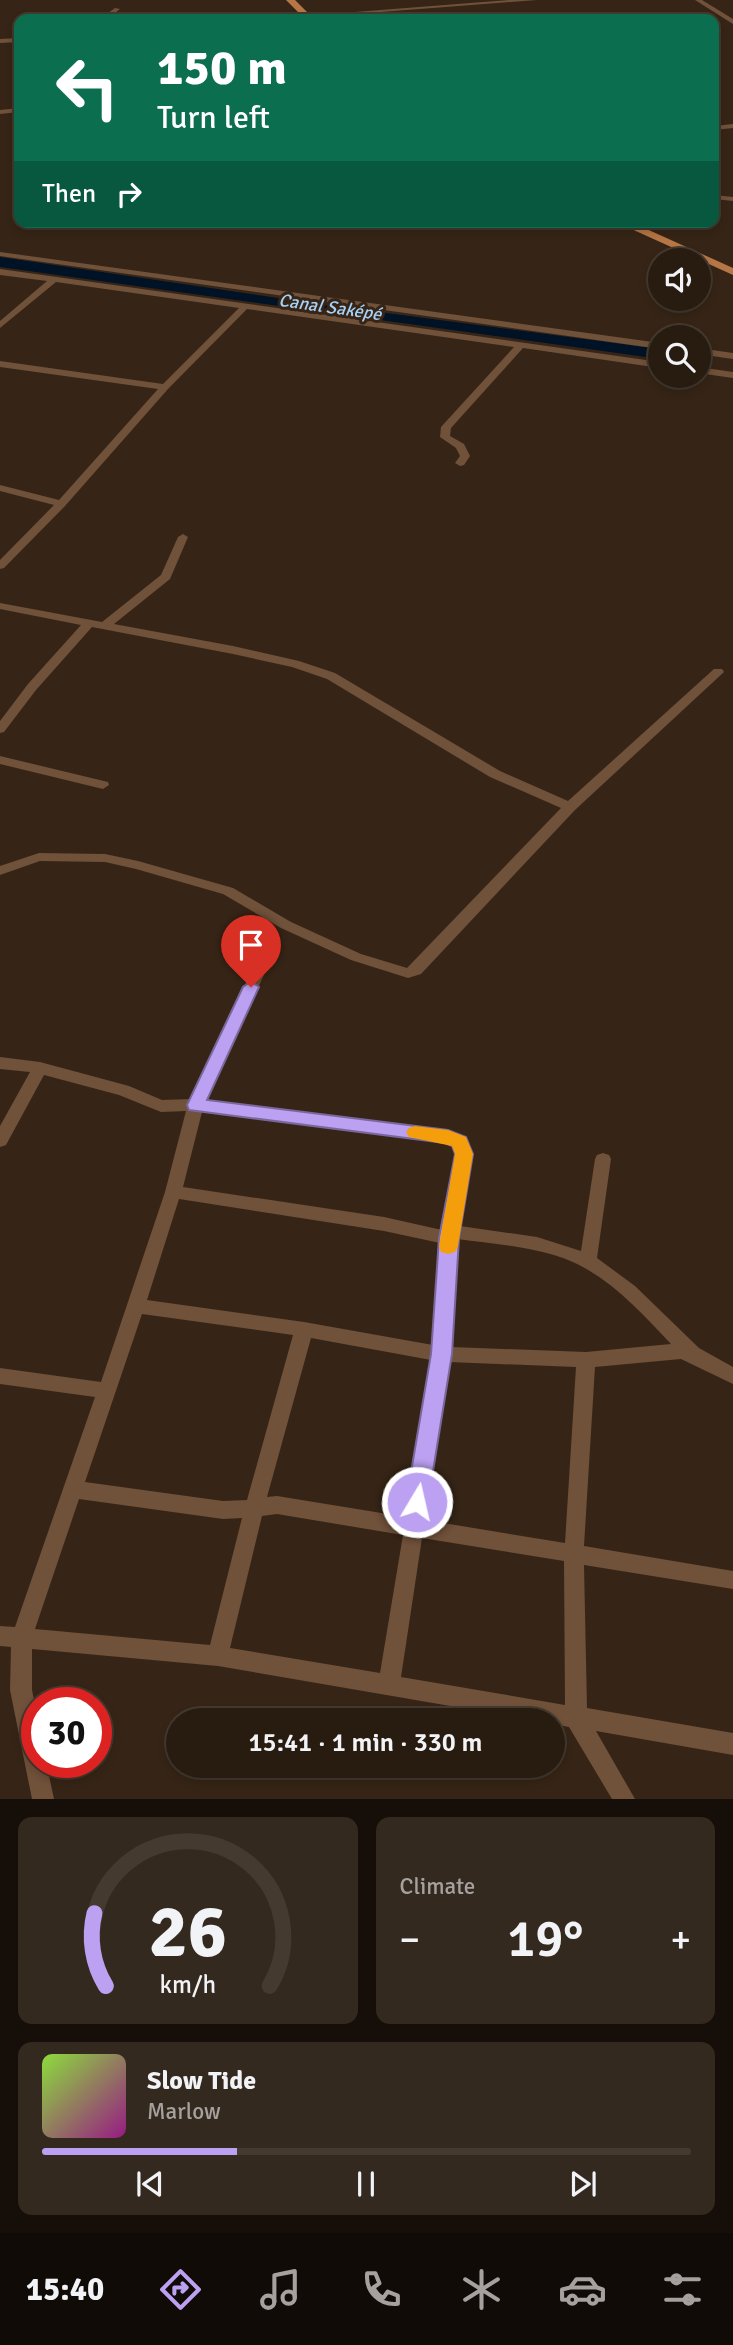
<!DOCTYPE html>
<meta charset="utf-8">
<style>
:root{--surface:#281c10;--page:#34291e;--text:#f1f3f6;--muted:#a5a19f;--line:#443a30;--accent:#bca0f2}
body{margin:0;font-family:Signika,sans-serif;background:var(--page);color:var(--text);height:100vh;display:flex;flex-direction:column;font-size:26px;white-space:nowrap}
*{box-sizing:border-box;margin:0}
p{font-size:23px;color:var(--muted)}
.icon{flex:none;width:38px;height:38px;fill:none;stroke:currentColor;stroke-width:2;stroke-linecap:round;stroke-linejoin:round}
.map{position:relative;height:1799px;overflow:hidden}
.drawer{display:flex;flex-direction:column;gap:18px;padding:18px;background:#160f09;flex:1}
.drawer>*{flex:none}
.top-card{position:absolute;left:14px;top:14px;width:705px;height:214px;border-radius:14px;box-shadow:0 4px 10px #0003,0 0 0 2px var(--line);background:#0b6e4f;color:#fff;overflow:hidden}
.buttons{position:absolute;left:648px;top:248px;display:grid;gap:14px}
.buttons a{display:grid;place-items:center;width:63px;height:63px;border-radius:50%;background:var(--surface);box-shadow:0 4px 10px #0003,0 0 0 2px var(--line);font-size:35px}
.speed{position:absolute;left:21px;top:1687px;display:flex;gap:14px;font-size:35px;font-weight:700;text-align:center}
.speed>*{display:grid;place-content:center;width:91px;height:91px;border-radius:50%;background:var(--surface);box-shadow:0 4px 10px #0003,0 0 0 2px var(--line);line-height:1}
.speed .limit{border:10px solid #d22;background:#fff;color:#111}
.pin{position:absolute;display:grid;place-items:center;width:60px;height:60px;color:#fff;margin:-72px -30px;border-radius:50% 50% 50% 0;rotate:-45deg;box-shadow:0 0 7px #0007}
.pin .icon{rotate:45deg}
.me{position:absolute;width:77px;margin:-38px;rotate:9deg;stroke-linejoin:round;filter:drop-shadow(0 0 5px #0008)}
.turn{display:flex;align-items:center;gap:24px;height:147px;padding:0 28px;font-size:32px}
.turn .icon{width:91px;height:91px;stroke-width:2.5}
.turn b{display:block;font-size:49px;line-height:60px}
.then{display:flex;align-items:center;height:66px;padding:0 28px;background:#0003;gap:14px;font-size:26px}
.big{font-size:52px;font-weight:600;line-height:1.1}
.drawer .card{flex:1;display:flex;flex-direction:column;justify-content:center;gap:10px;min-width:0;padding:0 24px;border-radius:14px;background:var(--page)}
.drawer .dial{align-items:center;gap:0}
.dial svg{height:182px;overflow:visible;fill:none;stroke:var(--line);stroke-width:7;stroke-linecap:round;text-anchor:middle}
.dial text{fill:var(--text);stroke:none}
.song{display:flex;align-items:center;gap:21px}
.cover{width:84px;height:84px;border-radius:10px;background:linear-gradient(135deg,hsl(90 70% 55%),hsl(310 70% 35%))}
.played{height:7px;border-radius:4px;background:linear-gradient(90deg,var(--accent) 30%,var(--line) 30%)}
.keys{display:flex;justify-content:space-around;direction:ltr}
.heat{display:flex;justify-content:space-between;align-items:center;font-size:38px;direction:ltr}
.drawer .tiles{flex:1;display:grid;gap:18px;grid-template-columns:1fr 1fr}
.card:last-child{grid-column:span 2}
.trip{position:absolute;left:166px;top:1708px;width:399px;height:70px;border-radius:35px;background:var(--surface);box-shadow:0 4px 10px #0003,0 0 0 2px var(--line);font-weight:600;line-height:70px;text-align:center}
.tabs{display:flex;height:112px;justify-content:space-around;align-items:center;background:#100b06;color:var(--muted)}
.tabs .icon{width:49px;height:49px}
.tabs .on{color:var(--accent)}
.tabs b{font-size:32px;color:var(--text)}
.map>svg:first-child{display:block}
.water{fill:#001225}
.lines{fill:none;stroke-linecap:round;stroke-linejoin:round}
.minor{fill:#70513a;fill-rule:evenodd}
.major{fill:#b67646;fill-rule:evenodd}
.route{fill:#bca0f2;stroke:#7a689d;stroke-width:2}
.slow{fill:#f59e0b}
.labels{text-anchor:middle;stroke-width:6;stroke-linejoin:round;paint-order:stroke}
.far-water-label{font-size:18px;font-style:italic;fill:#a5d0f8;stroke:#362516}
</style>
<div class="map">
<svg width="733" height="1799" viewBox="0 0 733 1799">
<rect width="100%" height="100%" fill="#362516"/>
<path class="water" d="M 0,257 L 326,305 L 660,349 L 660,359 L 0,267 Z"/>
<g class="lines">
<path class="minor" d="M 509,0 L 537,0 L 290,19 L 265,19 Z
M 695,0 L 702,0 L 733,19 L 733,24 Z
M 115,8 L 120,9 L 107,19 L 100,19 Z
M 19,38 L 19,42 L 0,43 L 0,39 Z
M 19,108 L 19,112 L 0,114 L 0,110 Z
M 733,124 L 733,128 L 714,130 L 714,126 Z
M 714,195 L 733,197 L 733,201 L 714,199 Z
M 0,252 L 660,343 L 660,349 L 0,256 Z
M 0,269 L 660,362 L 660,368 L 523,348 L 451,428 L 450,436 L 464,444 L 470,456 L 464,465 L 460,466 L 455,463 L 460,456 L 456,448 L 440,437 L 441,427 L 514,347 L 247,309 L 168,389 L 65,506 L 4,568 L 0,569 L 0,560 L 54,505 L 0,491 L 0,485 L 59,500 L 158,389 L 0,367 L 0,361 L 163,384 L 239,308 L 56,282 L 0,328 L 0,321 L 47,281 L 0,275 Z
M 698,348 L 733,353 L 733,359 L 698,354 Z
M 698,367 L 733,372 L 733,378 L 698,373 Z
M 183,534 L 188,537 L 170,579 L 114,624 L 233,646 L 299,661 L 335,673 L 500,771 L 568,801 L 714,669 L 722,669 L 724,672 L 575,810 L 421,974 L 408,978 L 351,960 L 281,928 L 223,894 L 136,869 L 105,862 L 40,861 L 0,875 L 0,866 L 39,853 L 105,854 L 138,861 L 233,888 L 291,922 L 361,954 L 407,968 L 561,808 L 490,777 L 327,679 L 292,667 L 233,654 L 92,627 L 36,690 L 4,732 L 0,733 L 0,721 L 28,684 L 81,625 L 0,609 L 0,603 L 102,622 L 161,575 L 178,537 Z
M 0,756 L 108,782 L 109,785 L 103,789 L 0,764 Z
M 262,959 L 269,964 L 206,1100 L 454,1133 L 466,1138 L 472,1154 L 460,1226 L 537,1237 L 581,1251 L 595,1159 L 597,1155 L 603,1153 L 609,1155 L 611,1159 L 597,1258 L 635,1286 L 699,1348 L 733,1367 L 733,1384 L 681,1359 L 595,1367 L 584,1546 L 733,1571 L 733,1589 L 584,1565 L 587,1708 L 733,1733 L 733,1755 L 596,1731 L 635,1799 L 612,1799 L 569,1727 L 553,1724 L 553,1720 L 532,1720 L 218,1666 L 32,1649 L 32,1690 L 37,1715 L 37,1762 L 46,1762 L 54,1799 L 32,1799 L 10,1690 L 11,1647 L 0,1646 L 0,1626 L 15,1627 L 95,1397 L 0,1384 L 0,1368 L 101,1382 L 165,1192 L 186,1111 L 161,1112 L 119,1095 L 44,1075 L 6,1145 L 0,1147 L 0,1126 L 30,1072 L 0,1069 L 0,1057 L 40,1062 L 129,1086 L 162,1100 L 191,1099 L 255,964 ZM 202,1112 L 446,1143 L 453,1146 L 456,1154 L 442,1230 L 384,1217 L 183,1187 ZM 179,1199 L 384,1231 L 440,1243 L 433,1345 L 304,1322 L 147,1300 ZM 457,1239 C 493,1244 529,1246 563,1258 C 607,1274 640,1311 671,1344 L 586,1352 L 451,1347 ZM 142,1314 L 293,1335 L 247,1500 L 223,1501 L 85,1482 ZM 311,1338 L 431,1360 L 406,1517 L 277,1496 L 267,1497 ZM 449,1362 L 576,1367 L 565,1543 L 425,1520 ZM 79,1499 L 223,1519 L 242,1518 L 210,1645 L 35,1629 ZM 277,1514 L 403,1535 L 380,1673 L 230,1648 L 262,1516 ZM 422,1538 L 564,1561 L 565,1705 L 401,1677 Z"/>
<path class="major" d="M 286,0 L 295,0 L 314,19 L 305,19 Z
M 616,222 L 631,222 L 733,268 L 733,275 Z"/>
</g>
<path class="route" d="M 251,981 L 259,987 L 207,1100 L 448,1130 L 466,1137 L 473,1154 L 459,1238 L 452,1354 L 428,1502 L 425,1509 L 417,1512 L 409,1509 L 406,1502 L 431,1354 L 439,1238 L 455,1154 L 452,1146 L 445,1143 L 189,1110 L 187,1105 L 243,987 Z"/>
<path class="slow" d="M 415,1126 L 448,1130 L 466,1137 L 473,1154 L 458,1246 L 455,1252 L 448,1254 L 441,1252 L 439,1246 L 455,1154 L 452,1146 L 409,1137 L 406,1132 L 409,1128 Z"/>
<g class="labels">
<g class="far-water-label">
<text transform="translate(330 307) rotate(8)" y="6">Canal Saképé</text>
</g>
</g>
</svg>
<div class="buttons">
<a><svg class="icon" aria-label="sound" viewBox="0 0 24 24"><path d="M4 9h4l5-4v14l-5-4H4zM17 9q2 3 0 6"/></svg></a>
<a><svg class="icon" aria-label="search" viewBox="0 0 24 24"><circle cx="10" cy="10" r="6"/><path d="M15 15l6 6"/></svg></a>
</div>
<div class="speed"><div class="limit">30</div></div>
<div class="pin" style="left:251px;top:987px;background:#d93025"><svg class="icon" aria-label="arrive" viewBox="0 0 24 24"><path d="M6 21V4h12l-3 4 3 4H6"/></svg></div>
<svg class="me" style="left:417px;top:1502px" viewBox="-20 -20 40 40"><circle r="17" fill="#bca0f2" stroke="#fff" stroke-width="3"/><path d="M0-11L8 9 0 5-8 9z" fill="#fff"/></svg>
<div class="trip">15:41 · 1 min · 330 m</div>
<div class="top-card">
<div class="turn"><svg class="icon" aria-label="left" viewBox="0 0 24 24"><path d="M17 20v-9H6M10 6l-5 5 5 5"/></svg><div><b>150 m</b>Turn left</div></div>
<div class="then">Then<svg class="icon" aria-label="right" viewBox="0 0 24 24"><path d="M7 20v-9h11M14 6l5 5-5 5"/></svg></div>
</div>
</div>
<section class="drawer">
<div class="tiles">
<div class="card dial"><svg viewBox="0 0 100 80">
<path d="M14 69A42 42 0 1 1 86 69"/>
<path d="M14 69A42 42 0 0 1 9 37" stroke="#bca0f2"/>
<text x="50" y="56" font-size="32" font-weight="700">26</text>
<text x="50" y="72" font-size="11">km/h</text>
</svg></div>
<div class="card"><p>Climate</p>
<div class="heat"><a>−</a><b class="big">19°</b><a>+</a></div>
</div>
<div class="card">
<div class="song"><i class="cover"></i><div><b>Slow Tide</b><p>Marlow</p></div></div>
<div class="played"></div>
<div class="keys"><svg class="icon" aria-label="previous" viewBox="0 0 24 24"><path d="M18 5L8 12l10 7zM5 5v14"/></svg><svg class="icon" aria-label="pause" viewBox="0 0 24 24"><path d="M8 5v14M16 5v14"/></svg><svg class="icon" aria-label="next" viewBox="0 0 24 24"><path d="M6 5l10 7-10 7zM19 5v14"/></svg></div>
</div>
</div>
</section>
<nav class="tabs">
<b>15:40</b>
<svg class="icon on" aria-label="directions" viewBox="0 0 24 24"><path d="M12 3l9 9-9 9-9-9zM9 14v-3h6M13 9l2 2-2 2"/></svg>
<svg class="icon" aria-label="music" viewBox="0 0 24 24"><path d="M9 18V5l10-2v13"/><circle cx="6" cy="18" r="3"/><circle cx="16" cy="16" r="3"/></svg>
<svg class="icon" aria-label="phone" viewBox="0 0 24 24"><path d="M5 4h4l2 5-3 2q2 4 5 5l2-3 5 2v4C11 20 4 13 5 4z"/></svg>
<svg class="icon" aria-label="climate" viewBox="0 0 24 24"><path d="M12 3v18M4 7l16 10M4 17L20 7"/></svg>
<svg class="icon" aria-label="car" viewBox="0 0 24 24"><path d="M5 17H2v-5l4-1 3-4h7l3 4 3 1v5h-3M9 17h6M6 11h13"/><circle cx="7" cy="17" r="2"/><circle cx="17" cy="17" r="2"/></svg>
<svg class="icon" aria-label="filters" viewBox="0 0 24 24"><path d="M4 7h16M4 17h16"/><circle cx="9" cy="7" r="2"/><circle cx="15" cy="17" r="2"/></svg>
</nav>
